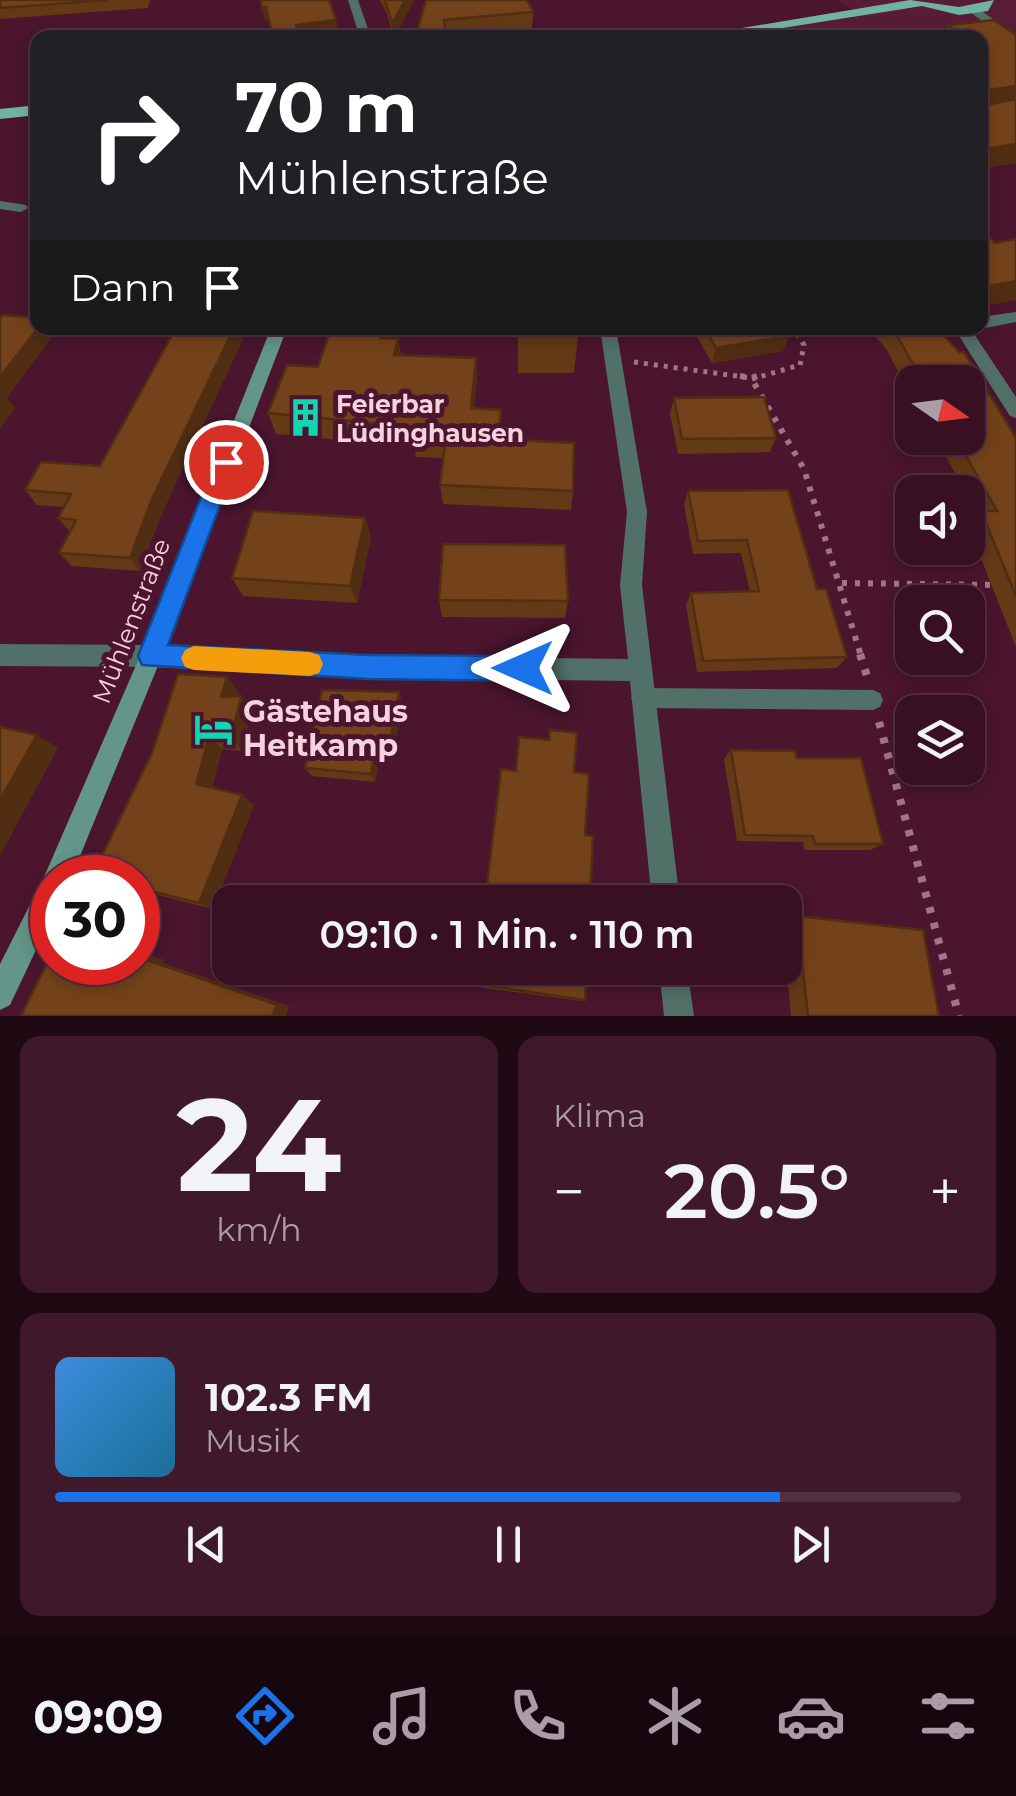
<!DOCTYPE html>
<html lang="de">
<meta charset="utf-8">
<style>
:root{--surface:#381022;--page:#3f192a;--text:#f1f3f6;--muted:#ab9da5;--line:#523040;--accent:#1a73e8}
body{margin:0;font-family:Montserrat,sans-serif;background:var(--page);color:var(--text);height:100vh;display:flex;flex-direction:column;font-size:38px;white-space:nowrap}
*{box-sizing:border-box;margin:0}
p{font-size:32px;color:var(--muted)}
.icon{flex:none;width:55px;height:55px;fill:none;stroke:currentColor;stroke-width:2;stroke-linecap:round;stroke-linejoin:round}
.map{position:relative;height:1016px;overflow:hidden}
.drawer{display:flex;flex-direction:column;gap:20px;padding:20px;background:#1f0913;flex:1}
.drawer>*{flex:none}
.guide{position:absolute;left:30px;top:30px;width:958px;height:305px;border-radius:20px;box-shadow:0 5px 15px #0003,0 0 0 2px var(--line);background:#202124;color:#fff;overflow:hidden}
.needle{width:65px;rotate:104deg}
.tools{position:absolute;left:895px;top:365px;display:grid;gap:20px}
.tools a{display:grid;place-items:center;width:90px;height:90px;border-radius:20px;background:var(--surface);box-shadow:0 5px 15px #0003,0 0 0 2px var(--line);font-size:50px}
.speed{position:absolute;left:30px;top:855px;display:flex;gap:20px;font-size:50px;font-weight:700;text-align:center}
.speed>*{display:grid;place-content:center;width:130px;height:130px;border-radius:50%;background:var(--surface);box-shadow:0 5px 15px #0003,0 0 0 2px var(--line);line-height:1}
.speed .limit{border:15px solid #d22;background:#fff;color:#111}
.pin{position:absolute;display:grid;place-items:center;width:85px;height:85px;color:#fff;margin:-42px;border:5px solid #fff;border-radius:50%;box-shadow:0 2px 10px #0007}
.me{position:absolute;width:110px;margin:-55px;rotate:270deg;stroke-linejoin:round;filter:drop-shadow(0 0 8px #0008)}
.turn{display:flex;align-items:center;gap:35px;height:210px;padding:0 40px;font-size:45px}
.turn .icon{width:130px;height:130px;stroke-width:2.5}
.turn b{display:block;font-size:70px;line-height:85px}
.then{display:flex;align-items:center;height:95px;padding:0 40px;background:#0003;gap:20px;font-size:38px}
.big{font-size:75px;font-weight:600;line-height:1.1}
.drawer .tile{flex:1;display:flex;flex-direction:column;justify-content:center;gap:15px;min-width:0;padding:0 35px;border-radius:20px;background:var(--page)}
.drawer .dial{align-items:center;gap:0}
.dial b{font-size:130px;line-height:1}
.song{display:flex;align-items:center;gap:30px}
.cover{width:120px;height:120px;border-radius:15px;background:linear-gradient(135deg,hsl(210 70% 55%),hsl(200 70% 35%))}
.played{height:10px;border-radius:5px;background:linear-gradient(90deg,var(--accent) 80%,var(--line) 80%)}
.keys{display:flex;justify-content:space-around;direction:ltr}
.heat{display:flex;justify-content:space-between;align-items:center;font-size:55px;direction:ltr}
.drawer .tiles{flex:1;display:grid;gap:20px;grid-template-columns:1fr 1fr}
.tile:last-child{grid-column:span 2}
.trip{position:absolute;left:212px;top:885px;width:590px;height:100px;border-radius:20px;background:var(--surface);box-shadow:0 5px 15px #0003,0 0 0 2px var(--line);font-weight:600;line-height:100px;text-align:center}
.tab-bar{display:flex;height:160px;justify-content:space-around;align-items:center;background:#16060e;color:var(--muted)}
.tab-bar .icon{width:70px;height:70px}
.tab-bar .current{color:var(--accent)}
.tab-bar b{font-size:45px;color:var(--text)}
.map>svg:first-child{display:block}
.built{fill:#581c37}
.lines{fill:none;stroke-linecap:round;stroke-linejoin:round}
.path-far3{stroke:#a17587;stroke-width:4;stroke-dasharray:2.5 5;stroke-linecap:butt}
.path-far2{stroke:#a17587;stroke-width:5;stroke-dasharray:4 6;stroke-linecap:butt}
.path-far1{stroke:#a17587;stroke-width:6;stroke-dasharray:5 8;stroke-linecap:butt}
.path{stroke:#a17587;stroke-width:8;stroke-dasharray:6 10;stroke-linecap:butt}
.lane{fill:#517067;fill-rule:evenodd}
.street{fill:#517067;fill-rule:evenodd}
.secondary{fill:#639688;fill-rule:evenodd}
.primary{fill:#71b3a2;fill-rule:evenodd}
.wall{fill:#643916}
.shaded-wall{fill:#512e12}
.building{fill:#74421a;stroke:#512e12;stroke-width:2.5}
.route{fill:#1a73e8;stroke:#114b97;stroke-width:2.5}
.slow{fill:#f59e0b}
.labels{text-anchor:middle;stroke-width:10;stroke-linejoin:round;paint-order:stroke}
.poi-label{font-size:25px;font-weight:bold;fill:#f5d2de;stroke:#4a152d;text-anchor:start}
.street-label{font-size:25px;fill:#f5d2de;stroke:#4a152d}
.near-poi-label{font-size:30px;font-weight:bold;fill:#f5d2de;stroke:#4a152d;text-anchor:start}
</style>
<div class="map">
<svg width="1016" height="1016" viewBox="0 0 1016 1016">
<rect width="100%" height="100%" fill="#4a152d"/>
<path class="built" d="M 839,0 L 1016,0 L 1016,110 L 980,38 L 711,38 L 861,16 Z"/>
<g class="lines">
<path class="path-far3" d="M 884,29 L 895,38"/>
<path class="path-far2" d="M 634,362 L 751,378
M 752,379 L 800,365 L 804,345 L 794,328"/>
<path class="path-far1" d="M 740,376 L 751,378
M 757,376 L 751,378 L 804,469 L 861,656
M 842,583 L 995,585"/>
<path class="path" d="M 860,654 L 867,676
M 879,722 L 959,1016"/>
<path class="lane" d="M 641,688 L 873,690 L 880,693 L 883,700 L 880,707 L 873,710 L 641,708 L 634,705 L 631,698 L 634,691 Z"/>
<path class="street" d="M 348,0 L 358,0 L 371,38 L 360,38 Z
M 971,9 L 979,9 L 1016,36 L 1016,44 L 971,13 Z
M 0,201 L 26,205 L 28,208 L 21,212 L 0,209 Z
M 1016,312 L 1016,322 L 980,329 L 976,328 L 980,328 L 980,317 Z
M 600,328 L 616,328 L 647,512 L 642,585 L 680,902 L 652,902 L 630,681 L 369,678 L 151,667 L 0,666 L 0,644 L 151,645 L 369,656 L 628,659 L 620,585 L 627,512 Z
M 954,328 L 970,328 L 1016,397 L 1016,418 L 1010,416 Z
M 659,968 L 687,968 L 694,1016 L 664,1016 Z"/>
<path class="secondary" d="M 271,328 L 287,328 L 162,656 L 71,878 L 52,878 L 52,916 L 10,1005 L 0,1010 L 0,964 L 44,877 L 140,656 Z"/>
<path class="primary" d="M 910,0 L 959,7 L 994,0 L 988,11 L 959,15 L 922,6 L 719,38 L 682,38 Z
M 38,105 L 38,115 L 0,119 L 0,109 Z"/>
</g>
<path class="wall" d="M 0,0 L 150,0 L 148,8 L 0,19 Z
M 380,0 L 414,0 L 394,38 L 387,14 Z
M 426,0 L 533,12 L 532,33 L 478,38 L 415,38 Z
M 948,25 L 1016,35 L 1016,163 L 980,169 L 980,38 L 943,38 Z
M 176,328 L 248,328 L 162,513 L 140,571 L 72,566 L 59,553 L 70,532 L 58,518 L 64,507 L 37,505 L 25,490 L 100,466 Z
M 314,328 L 393,328 L 390,338 L 398,339 L 401,355 L 476,358 L 477,380 L 474,408 L 501,430 L 500,439 L 573,491 L 571,510 L 443,504 L 440,485 L 444,458 L 416,457 L 414,447 L 276,434 L 268,413 L 318,367 L 330,332 L 315,331 Z
M 518,328 L 578,336 L 574,373 L 518,373 Z
M 692,328 L 784,328 L 789,336 L 783,351 L 712,363 Z
M 868,328 L 937,328 L 1016,438 L 1016,647 L 968,526 L 977,515 L 968,496 L 968,492 L 965,492 L 936,438 L 968,438 L 968,382 L 912,382 L 912,399 L 887,350 Z
M 674,398 L 776,438 L 770,452 L 678,454 L 670,413 Z
M 688,491 L 817,589 L 847,657 L 837,668 L 697,672 L 686,605 L 691,593 L 750,592 L 741,553 L 693,554 L 684,505 Z
M 365,518 L 371,537 L 357,603 L 243,596 L 232,578 Z
M 439,600 L 568,601 L 565,618 L 442,617 Z
M 238,691 L 237,697 L 241,696 L 252,710 L 243,751 L 222,749 L 212,788 L 254,805 L 213,909 L 138,890 L 138,878 L 152,753 Z
M 399,692 L 402,702 L 392,762 L 379,760 L 375,782 L 312,776 L 305,768 Z
M 731,750 L 797,758 L 883,844 L 870,850 L 804,850 L 803,842 L 737,841 L 724,759 Z
M 797,916 L 939,1016 L 791,1016 L 785,952 L 785,920 Z
M 475,984 L 585,1000 L 581,1001 L 477,987 Z"/>
<path class="shaded-wall" d="M 405,0 L 414,0 L 394,38 L 392,23 Z
M 266,7 L 269,20 L 265,21 L 262,8 Z
M 336,20 L 338,33 L 299,38 L 296,25 Z
M 1016,86 L 1015,104 L 980,110 L 988,90 Z
M 1016,144 L 1016,163 L 980,169 L 980,150 Z
M 1016,281 L 1016,300 L 980,307 L 980,292 L 983,287 Z
M 38,328 L 50,328 L 54,334 L 7,398 L 15,408 L 0,429 L 0,377 Z
M 234,328 L 248,328 L 162,513 L 140,571 L 130,558 L 152,499 Z
M 383,328 L 393,328 L 384,359 L 380,338 Z
M 789,336 L 783,351 L 712,363 L 716,348 Z
M 398,339 L 401,360 L 394,355 Z
M 476,358 L 477,380 L 472,429 L 471,408 Z
M 365,518 L 371,537 L 357,603 L 350,586 Z
M 227,677 L 238,691 L 233,710 L 221,697 Z
M 399,692 L 402,702 L 392,762 L 388,753 Z
M 241,696 L 252,710 L 243,751 L 231,739 Z
M 37,735 L 58,748 L 0,856 L 0,800 Z
M 209,737 L 222,749 L 210,795 L 196,784 Z
M 375,752 L 379,760 L 375,782 L 371,774 Z
M 242,795 L 254,805 L 213,909 L 199,903 Z
M 138,952 L 165,960 L 163,963 L 289,1006 L 286,1016 L 272,1016 L 144,959 Z"/>
<path class="building" d="M 0,0 L 107,0 L 0,8 Z
M 261,0 L 329,0 L 336,20 L 296,25 L 300,38 L 273,38 L 266,7 L 262,8 Z
M 385,0 L 405,0 L 392,23 Z
M 426,0 L 527,0 L 533,12 L 444,20 L 446,38 L 415,38 Z
M 994,20 L 1016,35 L 1016,86 L 988,90 L 987,101 L 991,104 L 1016,99 L 1016,144 L 980,150 L 980,38 L 965,38 L 948,25 Z
M 980,228 L 995,243 L 1016,239 L 1016,281 L 983,287 L 980,284 Z
M 3,315 L 38,318 L 38,328 L 0,377 L 0,318 Z
M 176,328 L 234,328 L 152,499 L 130,558 L 59,553 L 76,520 L 58,518 L 71,494 L 25,490 L 41,462 L 100,466 Z
M 331,328 L 383,328 L 380,338 L 398,339 L 394,355 L 476,358 L 471,408 L 501,410 L 498,439 L 574,443 L 573,491 L 440,485 L 446,438 L 412,437 L 414,427 L 268,413 L 287,365 L 318,367 Z
M 518,328 L 577,328 L 578,336 L 518,336 Z
M 705,328 L 784,328 L 789,336 L 716,348 Z
M 891,328 L 937,328 L 959,352 L 964,352 L 1016,438 L 1016,596 L 981,511 L 997,511 L 956,438 L 968,438 L 968,382 L 923,382 L 896,334 Z
M 764,397 L 776,438 L 682,439 L 674,398 Z
M 788,490 L 817,589 L 826,589 L 847,657 L 703,661 L 691,593 L 759,591 L 747,540 L 698,541 L 688,491 Z
M 253,511 L 365,518 L 350,586 L 232,578 Z
M 443,544 L 565,545 L 568,601 L 439,600 Z
M 178,674 L 227,677 L 221,697 L 241,696 L 231,739 L 209,737 L 196,784 L 242,795 L 199,903 L 138,888 L 138,878 L 92,876 L 152,753 Z
M 322,690 L 399,692 L 388,753 L 375,752 L 371,774 L 305,768 Z
M 0,727 L 37,735 L 0,800 Z
M 550,730 L 577,733 L 574,772 L 589,774 L 585,835 L 593,836 L 590,902 L 485,902 L 501,769 L 516,771 L 519,737 L 549,740 Z
M 731,750 L 795,751 L 797,758 L 861,758 L 883,844 L 815,844 L 813,836 L 745,835 Z
M 797,916 L 923,930 L 939,1016 L 808,1016 Z
M 52,953 L 52,962 L 138,962 L 138,954 L 146,956 L 144,959 L 277,1005 L 272,1016 L 21,1016 Z
M 477,968 L 587,968 L 585,1000 L 475,984 Z"/>
<path class="route" d="M 226,453 L 236,462 L 168,645 L 369,655 L 523,656 L 533,660 L 536,668 L 533,677 L 523,681 L 369,679 L 142,665 L 138,656 L 215,462 Z"/>
<path class="slow" d="M 194,646 L 310,652 L 319,655 L 323,664 L 319,673 L 310,676 L 194,670 L 185,667 L 181,658 L 185,650 Z"/>
<defs>
<symbol id="building-bare" viewBox="-9 -9 18 18"><path d="M-4-6H4V6H1V3H-1V6H-4ZM-2.5-4.3h1.7v1.8h-1.7ZM.8-4.3h1.7v1.8H.8ZM-2.5-1h1.7V.8h-1.7ZM.8-1h1.7V.8H.8Z" fill="#14d5b3" stroke="#4a152d" stroke-width="2.5" paint-order="stroke"/></symbol>
<symbol id="hotel-bare" viewBox="-9 -9 18 18"><path d="M-6-4.5h1.5V1H6V5H4.5V3h-9V5H-6ZM-4 0a1.8 1.8 0 1 1 3.6 0ZM.5 0V-2.5h3Q6-2.5 6 0Z" fill="#14d5b3" stroke="#4a152d" stroke-width="2.5" paint-order="stroke"/></symbol>
</defs>
<g fill-rule="evenodd">
<use href="#building-bare" x="278" y="390" width="55" height="55"/>
<use href="#hotel-bare" x="186" y="702" width="55" height="55"/>
</g>
<g class="labels">
<g class="poi-label">
<text x="336" y="413">Feierbar<tspan x="336" dy="29">Lüdinghausen</tspan></text>
</g>
<g class="street-label">
<text transform="translate(131 621) rotate(-69)" y="9">Mühlenstraße</text>
</g>
<g class="near-poi-label">
<text x="243" y="722">Gästehaus<tspan x="243" dy="34">Heitkamp</tspan></text>
</g>
</g>
</svg>
<div class="tools">
<a><svg class="needle" viewBox="-14 -14 28 28"><path d="M0-13l5 13h-10z" fill="#e53935"/><path d="M0 13l5-13h-10z" fill="#ab9da5"/></svg></a>
<a><svg class="icon" aria-label="sound" viewBox="0 0 24 24"><path d="M4 9h4l5-4v14l-5-4H4zM17 9q2 3 0 6"/></svg></a>
<a><svg class="icon" aria-label="search" viewBox="0 0 24 24"><circle cx="10" cy="10" r="6"/><path d="M15 15l6 6"/></svg></a>
<a><svg class="icon" aria-label="layers" viewBox="0 0 24 24"><path d="M12 4l9 5-9 5-9-5zM3 14l9 5 9-5"/></svg></a>
</div>
<div class="speed"><div class="limit">30</div></div>
<div class="pin" style="left:226px;top:462px;background:#d93025"><svg class="icon" aria-label="arrive" viewBox="0 0 24 24"><path d="M6 21V4h12l-3 4 3 4H6"/></svg></div>
<svg class="me" style="left:523px;top:668px" viewBox="-20 -20 40 40"><path d="M0-17L14 15 0 8-14 15z" fill="#1a73e8" stroke="#fff" stroke-width="4"/></svg>
<div class="trip">09:10 · 1 Min. · 110 m</div>
<div class="guide">
<div class="turn"><svg class="icon" aria-label="right" viewBox="0 0 24 24"><path d="M7 20v-9h11M14 6l5 5-5 5"/></svg><div><b>70 m</b>Mühlenstraße</div></div>
<div class="then">Dann<svg class="icon" aria-label="arrive" viewBox="0 0 24 24"><path d="M6 21V4h12l-3 4 3 4H6"/></svg></div>
</div>
</div>
<section class="drawer">
<div class="tiles">
<div class="tile dial"><b>24</b><p>km/h</p></div>
<div class="tile"><p>Klima</p>
<div class="heat"><a>−</a><b class="big">20.5°</b><a>+</a></div>
</div>
<div class="tile">
<div class="song"><i class="cover"></i><div><b>102.3 FM</b><p>Musik</p></div></div>
<div class="played"></div>
<div class="keys"><svg class="icon" aria-label="previous" viewBox="0 0 24 24"><path d="M18 5L8 12l10 7zM5 5v14"/></svg><svg class="icon" aria-label="pause" viewBox="0 0 24 24"><path d="M8 5v14M16 5v14"/></svg><svg class="icon" aria-label="next" viewBox="0 0 24 24"><path d="M6 5l10 7-10 7zM19 5v14"/></svg></div>
</div>
</div>
</section>
<nav class="tab-bar">
<b>09:09</b>
<svg class="icon current" aria-label="directions" viewBox="0 0 24 24"><path d="M12 3l9 9-9 9-9-9zM9 14v-3h6M13 9l2 2-2 2"/></svg>
<svg class="icon" aria-label="music" viewBox="0 0 24 24"><path d="M9 18V5l10-2v13"/><circle cx="6" cy="18" r="3"/><circle cx="16" cy="16" r="3"/></svg>
<svg class="icon" aria-label="phone" viewBox="0 0 24 24"><path d="M5 4h4l2 5-3 2q2 4 5 5l2-3 5 2v4C11 20 4 13 5 4z"/></svg>
<svg class="icon" aria-label="climate" viewBox="0 0 24 24"><path d="M12 3v18M4 7l16 10M4 17L20 7"/></svg>
<svg class="icon" aria-label="car" viewBox="0 0 24 24"><path d="M5 17H2v-5l4-1 3-4h7l3 4 3 1v5h-3M9 17h6M6 11h13"/><circle cx="7" cy="17" r="2"/><circle cx="17" cy="17" r="2"/></svg>
<svg class="icon" aria-label="filters" viewBox="0 0 24 24"><path d="M4 7h16M4 17h16"/><circle cx="9" cy="7" r="2"/><circle cx="15" cy="17" r="2"/></svg>
</nav>
